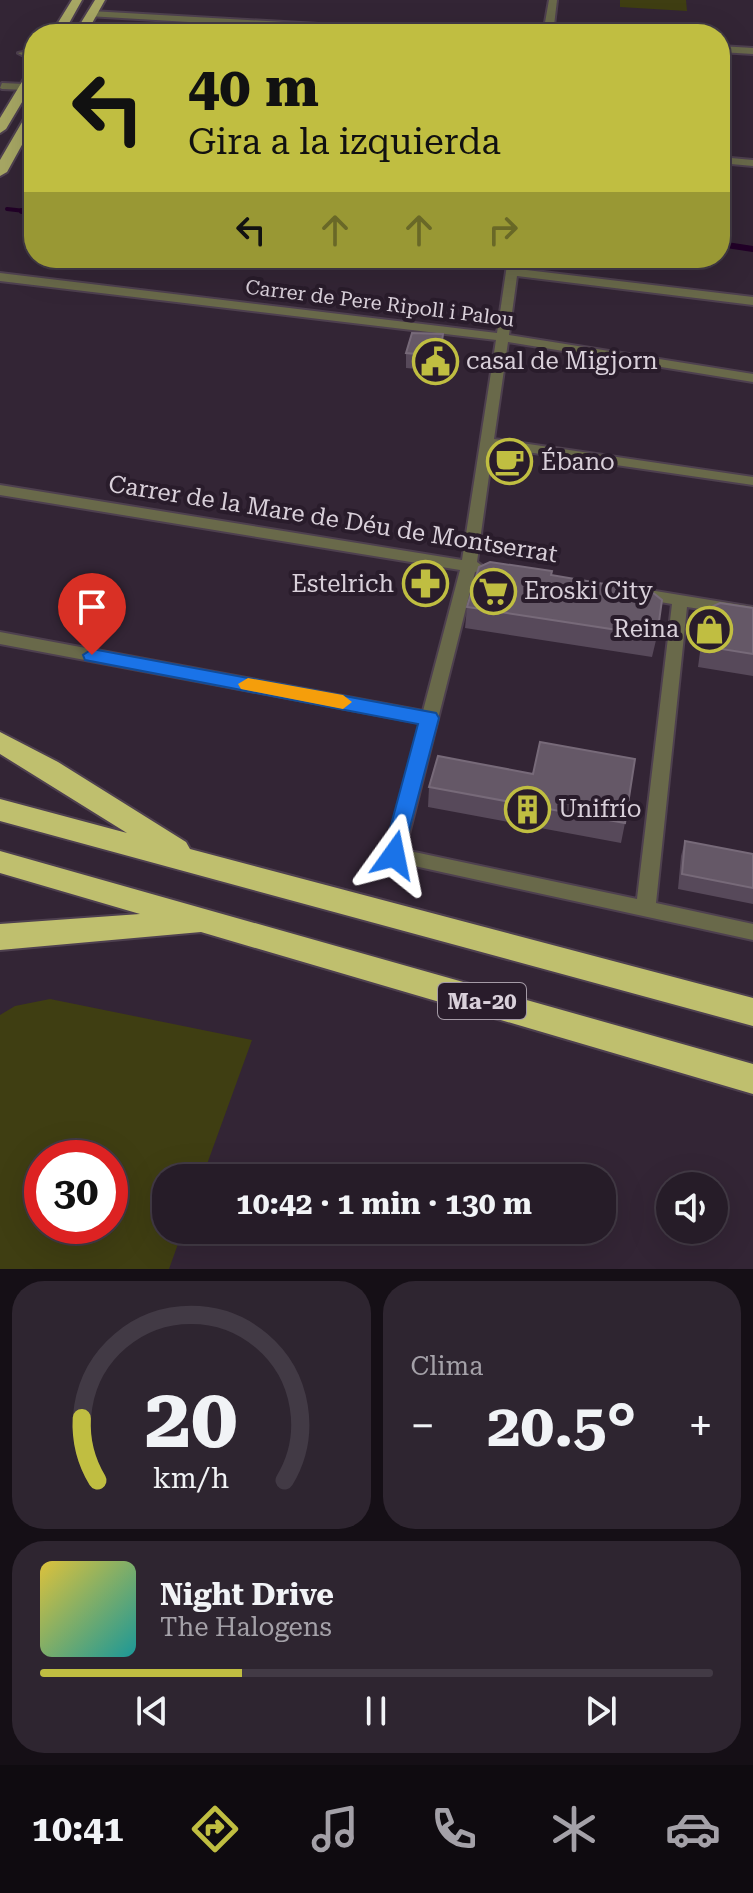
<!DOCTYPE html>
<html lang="es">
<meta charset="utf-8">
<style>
:root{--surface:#261c28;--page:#2e2530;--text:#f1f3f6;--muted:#a4a1a8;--line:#423a45;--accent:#c0be41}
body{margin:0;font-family:"Roboto Serif",serif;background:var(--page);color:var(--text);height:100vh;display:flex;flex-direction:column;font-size:30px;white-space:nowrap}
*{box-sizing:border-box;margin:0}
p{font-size:26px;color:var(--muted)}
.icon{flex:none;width:44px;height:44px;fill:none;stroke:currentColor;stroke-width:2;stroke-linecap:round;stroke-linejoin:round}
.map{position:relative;height:1269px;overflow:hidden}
.drawer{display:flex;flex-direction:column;gap:12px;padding:12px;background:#150f16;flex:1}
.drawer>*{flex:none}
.banner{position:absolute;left:24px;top:24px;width:706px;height:244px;border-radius:32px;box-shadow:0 8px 32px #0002,0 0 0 2px var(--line);background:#c0be41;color:#111;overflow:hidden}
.buttons{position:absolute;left:656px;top:1172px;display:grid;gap:16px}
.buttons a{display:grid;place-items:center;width:72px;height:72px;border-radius:50%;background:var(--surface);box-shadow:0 8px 32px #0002,0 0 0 2px var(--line);font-size:40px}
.speed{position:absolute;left:24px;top:1140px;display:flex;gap:16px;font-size:40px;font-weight:700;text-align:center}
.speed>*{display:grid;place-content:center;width:104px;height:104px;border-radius:50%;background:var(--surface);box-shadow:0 8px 32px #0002,0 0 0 2px var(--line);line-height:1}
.speed .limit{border:12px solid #d22;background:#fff;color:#111}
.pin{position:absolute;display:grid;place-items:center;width:68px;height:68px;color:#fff;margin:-82px -34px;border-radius:50% 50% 50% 0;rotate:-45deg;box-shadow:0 0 8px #0007}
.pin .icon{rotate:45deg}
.me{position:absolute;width:88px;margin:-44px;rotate:12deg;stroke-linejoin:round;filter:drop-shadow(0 0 6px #0008)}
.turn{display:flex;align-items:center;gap:28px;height:168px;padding:0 32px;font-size:36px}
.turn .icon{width:104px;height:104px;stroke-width:2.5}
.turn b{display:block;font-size:56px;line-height:68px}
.lanes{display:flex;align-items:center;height:76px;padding:0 32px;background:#0003;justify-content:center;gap:40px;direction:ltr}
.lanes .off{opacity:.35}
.big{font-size:60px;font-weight:700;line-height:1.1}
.drawer .widget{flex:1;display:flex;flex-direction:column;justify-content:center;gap:12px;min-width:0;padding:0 28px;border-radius:32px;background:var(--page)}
.drawer .dial{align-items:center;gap:0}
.dial svg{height:208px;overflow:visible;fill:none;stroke:var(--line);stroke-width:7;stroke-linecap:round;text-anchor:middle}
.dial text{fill:var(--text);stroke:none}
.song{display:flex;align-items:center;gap:24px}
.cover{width:96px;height:96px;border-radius:12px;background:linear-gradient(135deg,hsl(50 70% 55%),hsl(180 70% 35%))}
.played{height:8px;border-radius:4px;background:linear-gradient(90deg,var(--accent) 30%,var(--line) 30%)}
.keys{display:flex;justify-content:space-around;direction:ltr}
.heat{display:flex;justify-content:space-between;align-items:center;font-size:44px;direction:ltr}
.drawer .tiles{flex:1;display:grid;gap:12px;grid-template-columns:1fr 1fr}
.widget:last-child{grid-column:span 2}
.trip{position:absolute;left:152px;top:1164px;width:464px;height:80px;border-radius:32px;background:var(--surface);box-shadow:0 8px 32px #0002,0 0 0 2px var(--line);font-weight:700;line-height:80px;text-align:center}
.tabs{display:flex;height:128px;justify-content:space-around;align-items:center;background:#0f0b10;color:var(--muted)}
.tabs .icon{width:56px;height:56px}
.tabs .current{color:var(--accent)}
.tabs b{font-size:36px;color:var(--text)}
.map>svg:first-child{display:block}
.green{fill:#3f3e12;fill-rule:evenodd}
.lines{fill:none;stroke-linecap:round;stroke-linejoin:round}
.stream-far1{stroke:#220128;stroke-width:4}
.stream{stroke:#220128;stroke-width:6}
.lane-casing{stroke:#4e404f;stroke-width:4}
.street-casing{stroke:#4e404f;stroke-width:4}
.primary-casing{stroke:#4e404f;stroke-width:4}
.highway-casing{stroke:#4e404f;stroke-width:4}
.lane{fill:#69694a;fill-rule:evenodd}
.street{fill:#69694a;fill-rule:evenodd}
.primary{fill:#a7a764;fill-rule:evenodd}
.highway{fill:#bfbf6e;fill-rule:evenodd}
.wall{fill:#57495a}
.shaded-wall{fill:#433545}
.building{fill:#655867;stroke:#776a79;stroke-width:2}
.route{fill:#1a73e8;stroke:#114b97;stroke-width:2}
.slow{fill:#f59e0b}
.labels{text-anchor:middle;stroke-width:8;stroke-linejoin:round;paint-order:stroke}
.far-street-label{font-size:20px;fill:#d9d0da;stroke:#291c2b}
.shield{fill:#291c2b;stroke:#a49aa6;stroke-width:2}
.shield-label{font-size:22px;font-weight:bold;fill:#d9d0da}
.poi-label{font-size:24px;fill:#d9d0da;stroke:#291c2b;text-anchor:start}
.street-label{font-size:24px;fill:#d9d0da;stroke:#291c2b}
</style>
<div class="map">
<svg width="753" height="1269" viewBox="0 0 753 1269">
<rect width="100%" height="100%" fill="#332535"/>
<path class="green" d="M 620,0 L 686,0 L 687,11 L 620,7 Z
M 50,999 L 252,1040 L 202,1178 L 166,1178 L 166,1230 L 183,1230 L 169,1269 L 0,1269 L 0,1015 L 15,1006 ZM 110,1158 L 110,1226 L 42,1226 L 42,1158 Z"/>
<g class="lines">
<path class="stream-far1" d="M 7,209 L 34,212"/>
<path class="stream" d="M 22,211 L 34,212
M 720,244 L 753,249"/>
<defs>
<path id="lane" d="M 34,50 L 34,54 L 22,55 L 18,53 Z
M 2,83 L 25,84 L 29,87 L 25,90 L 2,89 L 0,88 Z"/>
<path id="street" d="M 549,0 L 557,0 L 553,34 L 543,34 Z
M 91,11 L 439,31 L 444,34 L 392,34 L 88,16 L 87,14 Z
M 720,46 L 753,48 L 753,54 L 720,52 Z
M 720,157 L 753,160 L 753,166 L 720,163 Z
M 508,258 L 520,258 L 518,269 L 753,297 L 753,305 L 517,276 L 509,335 L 753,374 L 753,382 L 508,342 L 494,439 L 753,477 L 753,485 L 493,447 L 477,562 L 484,567 L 481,571 L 475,572 L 405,850 L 637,899 L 672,604 L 637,598 L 629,593 L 637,588 L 753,607 L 753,617 L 687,607 L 656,903 L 753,924 L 753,940 L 387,860 L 385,855 L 420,723 L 0,644 L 0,632 L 423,711 L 460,570 L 0,495 L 0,485 L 462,560 L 496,340 L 0,281 L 0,273 L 497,333 Z"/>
<path id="primary" d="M 72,0 L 82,0 L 63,34 L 51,34 Z
M 95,0 L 105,0 L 86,34 L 74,34 Z
M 34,68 L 34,82 L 6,129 L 0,133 L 0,118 L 28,72 Z
M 34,108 L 34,123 L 7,172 L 0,176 L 0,160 L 28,112 Z"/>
<path id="highway" d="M 0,732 L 58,762 L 186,842 L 190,849 L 753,998 L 753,1026 L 0,821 L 0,799 L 127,833 L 0,754 Z
M 0,851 L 753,1064 L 753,1094 L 201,932 L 0,950 L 0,924 L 140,914 L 0,873 Z"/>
</defs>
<use href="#lane" class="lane-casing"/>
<use href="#street" class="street-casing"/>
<use href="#primary" class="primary-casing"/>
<use href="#highway" class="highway-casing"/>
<use href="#lane" class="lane"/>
<use href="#street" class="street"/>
<use href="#primary" class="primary"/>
<use href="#highway" class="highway"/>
</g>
<path class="wall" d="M 442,349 L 439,371 L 406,368 L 406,353 Z
M 552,575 L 657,636 L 652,657 L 465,628 L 467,607 Z
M 753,608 L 753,676 L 698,667 L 703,629 L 707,609 Z
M 429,787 L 625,823 L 621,843 L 428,807 Z
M 685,841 L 753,854 L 753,904 L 678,889 L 681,856 Z"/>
<path class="shaded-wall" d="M 443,334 L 442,349 L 439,371 L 440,356 Z"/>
<path class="building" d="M 412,333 L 443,334 L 440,356 L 406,353 Z
M 490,562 L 552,571 L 551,575 L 652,592 L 662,600 L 657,636 L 467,607 L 479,567 Z
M 720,603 L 753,608 L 753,654 L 703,646 L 707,609 Z
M 540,742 L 635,759 L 625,823 L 429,787 L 438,756 L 533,774 Z
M 685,841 L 753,854 L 753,888 L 682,874 Z"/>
<path class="route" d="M 92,649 L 436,713 L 439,718 L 401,861 L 394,863 L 386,861 L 383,855 L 418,724 L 85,660 L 83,655 Z"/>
<path class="slow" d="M 248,678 L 343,695 L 352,702 L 343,709 L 241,689 L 238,684 Z"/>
<defs>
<symbol id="civic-ring" viewBox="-11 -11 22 22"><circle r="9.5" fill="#291c2b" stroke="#c0be41" stroke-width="1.5"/><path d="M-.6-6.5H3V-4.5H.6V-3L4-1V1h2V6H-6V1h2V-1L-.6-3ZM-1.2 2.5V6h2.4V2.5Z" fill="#c0be41"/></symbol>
<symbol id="cafe-ring" viewBox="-11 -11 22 22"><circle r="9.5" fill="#291c2b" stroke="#c0be41" stroke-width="1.5"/><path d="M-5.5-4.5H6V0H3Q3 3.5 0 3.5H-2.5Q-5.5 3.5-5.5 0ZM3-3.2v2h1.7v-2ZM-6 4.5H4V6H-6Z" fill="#c0be41"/></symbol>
<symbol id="pharmacy-ring" viewBox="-11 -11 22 22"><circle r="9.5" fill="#291c2b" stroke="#c0be41" stroke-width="1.5"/><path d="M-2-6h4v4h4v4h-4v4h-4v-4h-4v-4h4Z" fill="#c0be41"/></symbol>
<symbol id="supermarket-ring" viewBox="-11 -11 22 22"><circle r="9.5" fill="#291c2b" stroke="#c0be41" stroke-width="1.5"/><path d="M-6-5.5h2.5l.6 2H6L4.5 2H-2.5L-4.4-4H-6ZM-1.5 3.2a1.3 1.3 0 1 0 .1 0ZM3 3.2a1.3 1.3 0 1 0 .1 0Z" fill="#c0be41"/></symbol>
<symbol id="shop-ring" viewBox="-11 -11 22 22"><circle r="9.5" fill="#291c2b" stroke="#c0be41" stroke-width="1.5"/><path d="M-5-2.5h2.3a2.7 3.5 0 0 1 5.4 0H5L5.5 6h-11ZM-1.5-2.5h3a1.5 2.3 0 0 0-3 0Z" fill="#c0be41"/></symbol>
<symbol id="building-ring" viewBox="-11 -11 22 22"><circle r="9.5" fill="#291c2b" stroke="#c0be41" stroke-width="1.5"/><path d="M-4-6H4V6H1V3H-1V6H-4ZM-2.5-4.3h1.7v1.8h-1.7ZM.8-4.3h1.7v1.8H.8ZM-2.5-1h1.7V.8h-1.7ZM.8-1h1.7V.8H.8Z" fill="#c0be41"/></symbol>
</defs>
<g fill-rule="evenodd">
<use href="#civic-ring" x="410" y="336" width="51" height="51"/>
<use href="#cafe-ring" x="484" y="436" width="51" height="51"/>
<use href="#pharmacy-ring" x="400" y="558" width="51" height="51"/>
<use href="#supermarket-ring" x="468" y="566" width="51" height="51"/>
<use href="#shop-ring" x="684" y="604" width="51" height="51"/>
<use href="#building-ring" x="502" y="784" width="51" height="51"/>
</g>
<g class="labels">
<g class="far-street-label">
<text transform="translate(380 303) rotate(7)" y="7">Carrer de Pere Ripoll i Palou</text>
</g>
<rect class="shield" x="438" y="983" width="88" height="36" rx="6"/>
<g class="shield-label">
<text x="482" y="1009">Ma-20</text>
</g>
<g class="poi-label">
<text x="466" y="369">casal de Migjorn</text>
<text x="541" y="470">Ébano</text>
<text x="394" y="592" text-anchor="end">Estelrich</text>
<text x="524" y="599">Eroski City</text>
<text x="679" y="637" text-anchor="end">Reina</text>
<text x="558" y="817">Unifrío</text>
</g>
<g class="street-label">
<text transform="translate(333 519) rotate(9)" y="8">Carrer de la Mare de Déu de Montserrat</text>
</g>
</g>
</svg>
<div class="buttons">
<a><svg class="icon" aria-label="sound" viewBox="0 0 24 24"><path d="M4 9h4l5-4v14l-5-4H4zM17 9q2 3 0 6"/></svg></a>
</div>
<div class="speed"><div class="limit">30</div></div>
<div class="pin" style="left:92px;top:655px;background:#d93025"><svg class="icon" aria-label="arrive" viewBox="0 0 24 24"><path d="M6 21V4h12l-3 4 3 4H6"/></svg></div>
<svg class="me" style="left:394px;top:855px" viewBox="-20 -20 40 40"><path d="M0-17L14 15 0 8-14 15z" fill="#1a73e8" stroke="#fff" stroke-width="4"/></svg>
<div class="trip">10:42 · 1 min · 130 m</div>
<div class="banner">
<div class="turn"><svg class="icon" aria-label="left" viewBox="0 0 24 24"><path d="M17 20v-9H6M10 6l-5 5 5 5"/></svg><div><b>40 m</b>Gira a la izquierda</div></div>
<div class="lanes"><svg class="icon" aria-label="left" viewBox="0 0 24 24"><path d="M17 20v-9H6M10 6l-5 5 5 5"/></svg><svg class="icon off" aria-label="ahead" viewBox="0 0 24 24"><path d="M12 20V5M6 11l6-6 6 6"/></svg><svg class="icon off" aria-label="ahead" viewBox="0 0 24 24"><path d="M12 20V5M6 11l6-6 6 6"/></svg><svg class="icon off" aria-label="right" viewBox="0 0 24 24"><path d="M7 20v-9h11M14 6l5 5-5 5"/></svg></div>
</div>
</div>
<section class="drawer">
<div class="tiles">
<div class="widget dial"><svg viewBox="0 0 100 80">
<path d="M14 69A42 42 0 1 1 86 69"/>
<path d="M14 69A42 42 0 0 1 8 45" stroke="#c0be41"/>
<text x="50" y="56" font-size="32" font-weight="700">20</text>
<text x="50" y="72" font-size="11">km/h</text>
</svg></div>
<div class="widget"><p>Clima</p>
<div class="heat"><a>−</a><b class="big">20.5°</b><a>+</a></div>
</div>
<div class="widget">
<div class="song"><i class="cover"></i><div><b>Night Drive</b><p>The Halogens</p></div></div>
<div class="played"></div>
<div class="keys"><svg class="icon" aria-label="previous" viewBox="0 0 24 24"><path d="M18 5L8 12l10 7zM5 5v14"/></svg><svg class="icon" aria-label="pause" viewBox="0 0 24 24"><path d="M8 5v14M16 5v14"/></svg><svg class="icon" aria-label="next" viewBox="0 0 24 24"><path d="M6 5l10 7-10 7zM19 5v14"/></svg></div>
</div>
</div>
</section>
<nav class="tabs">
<b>10:41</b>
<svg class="icon current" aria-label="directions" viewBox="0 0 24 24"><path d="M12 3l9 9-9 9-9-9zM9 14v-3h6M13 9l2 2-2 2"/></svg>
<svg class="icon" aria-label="music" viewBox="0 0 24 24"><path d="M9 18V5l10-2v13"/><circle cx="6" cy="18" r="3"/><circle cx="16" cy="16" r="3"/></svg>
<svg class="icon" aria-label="phone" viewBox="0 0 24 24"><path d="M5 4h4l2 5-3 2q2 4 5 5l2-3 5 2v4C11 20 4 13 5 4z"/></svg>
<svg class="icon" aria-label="climate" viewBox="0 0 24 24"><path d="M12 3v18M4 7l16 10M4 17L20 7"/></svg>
<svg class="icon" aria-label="car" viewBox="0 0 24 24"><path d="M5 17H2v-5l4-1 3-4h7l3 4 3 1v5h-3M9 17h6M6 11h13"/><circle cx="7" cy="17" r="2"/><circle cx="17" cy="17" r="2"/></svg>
</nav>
